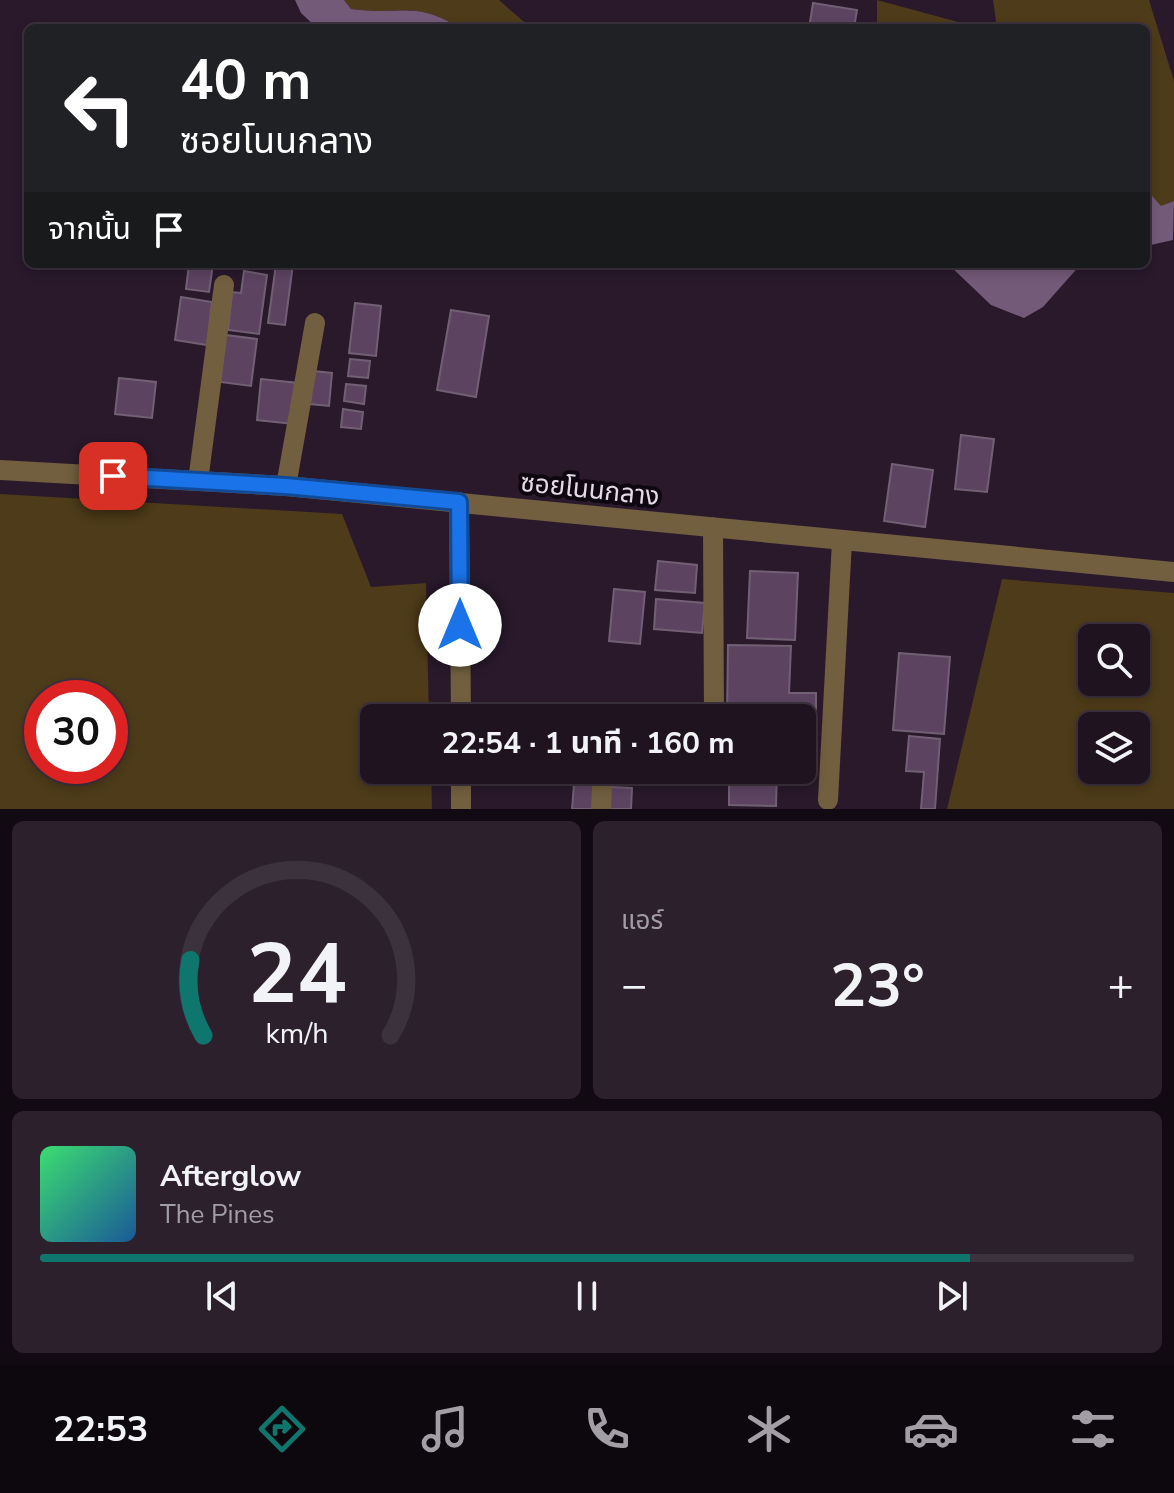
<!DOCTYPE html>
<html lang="th">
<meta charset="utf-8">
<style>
:root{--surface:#1f1320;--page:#2c202d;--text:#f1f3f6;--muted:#a19ea5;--line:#3c323e;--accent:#0f766e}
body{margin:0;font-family:"Nunito Sans","Noto Sans Thai",sans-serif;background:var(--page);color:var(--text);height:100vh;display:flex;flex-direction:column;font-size:30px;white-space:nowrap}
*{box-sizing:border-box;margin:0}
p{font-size:26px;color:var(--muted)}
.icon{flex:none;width:44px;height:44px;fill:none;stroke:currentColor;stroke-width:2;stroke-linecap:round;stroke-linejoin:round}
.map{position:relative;height:809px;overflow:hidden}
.panel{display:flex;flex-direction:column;gap:12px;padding:12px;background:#110a12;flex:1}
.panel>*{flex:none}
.hud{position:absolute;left:24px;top:24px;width:1126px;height:244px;border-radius:12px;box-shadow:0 4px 12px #0003,0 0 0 2px var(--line);background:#202124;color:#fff;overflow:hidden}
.buttons{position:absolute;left:1078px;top:624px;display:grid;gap:16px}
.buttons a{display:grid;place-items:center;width:72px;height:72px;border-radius:12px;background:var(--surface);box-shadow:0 4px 12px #0003,0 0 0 2px var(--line);font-size:40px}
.speed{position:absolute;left:24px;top:680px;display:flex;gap:16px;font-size:40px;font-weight:700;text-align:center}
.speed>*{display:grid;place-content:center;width:104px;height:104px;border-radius:50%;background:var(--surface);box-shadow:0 4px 12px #0003,0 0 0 2px var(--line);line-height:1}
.speed .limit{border:12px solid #d22;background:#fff;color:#111}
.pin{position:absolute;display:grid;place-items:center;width:68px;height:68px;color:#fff;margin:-34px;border-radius:16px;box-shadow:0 4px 12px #0006}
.me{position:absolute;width:88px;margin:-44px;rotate:0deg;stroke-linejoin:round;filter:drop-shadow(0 0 6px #0008)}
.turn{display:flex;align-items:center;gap:28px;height:168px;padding:0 24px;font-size:36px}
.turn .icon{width:104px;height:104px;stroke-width:2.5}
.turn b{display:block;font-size:56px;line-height:68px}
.then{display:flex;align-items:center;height:76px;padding:0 24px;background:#0003;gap:16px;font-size:30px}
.big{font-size:60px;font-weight:700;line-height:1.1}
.panel .card{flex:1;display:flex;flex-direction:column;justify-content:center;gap:12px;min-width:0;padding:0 28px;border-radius:12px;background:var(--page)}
.panel .dial{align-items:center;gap:0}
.dial svg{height:208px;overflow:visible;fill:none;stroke:var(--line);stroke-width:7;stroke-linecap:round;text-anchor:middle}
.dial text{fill:var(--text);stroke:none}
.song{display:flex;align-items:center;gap:24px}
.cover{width:96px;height:96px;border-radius:12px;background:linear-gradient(135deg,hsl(140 70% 55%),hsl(210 70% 35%))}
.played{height:8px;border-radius:4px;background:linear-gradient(90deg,var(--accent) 85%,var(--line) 85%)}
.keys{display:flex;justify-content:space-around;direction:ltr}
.heat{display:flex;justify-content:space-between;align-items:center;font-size:44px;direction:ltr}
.panel .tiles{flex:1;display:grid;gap:12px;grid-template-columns:1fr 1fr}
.card:last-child{grid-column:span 2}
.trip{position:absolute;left:360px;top:704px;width:456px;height:80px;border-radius:12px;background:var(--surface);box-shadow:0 4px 12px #0003,0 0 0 2px var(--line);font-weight:700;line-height:80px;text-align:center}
.dock{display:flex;height:128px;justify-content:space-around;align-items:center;background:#0c080d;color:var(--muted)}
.dock .icon{width:56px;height:56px}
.dock .on{color:var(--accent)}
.dock b{font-size:36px;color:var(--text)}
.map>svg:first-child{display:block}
.green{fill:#4d3b19;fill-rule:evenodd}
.water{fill:#735a78}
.building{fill:#5c4461;stroke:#715f74;stroke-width:2}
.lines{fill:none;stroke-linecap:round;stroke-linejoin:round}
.minor{stroke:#715f3f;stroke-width:20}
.route-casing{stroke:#114b97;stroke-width:20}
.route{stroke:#1a73e8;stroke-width:14}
.labels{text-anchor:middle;stroke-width:8;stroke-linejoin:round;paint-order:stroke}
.street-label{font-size:26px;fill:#e4dae6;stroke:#0e070f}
</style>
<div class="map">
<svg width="1174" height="809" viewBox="0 0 1174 809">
<rect width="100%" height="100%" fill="#29192b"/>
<path class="green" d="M 344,0 L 499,0 L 531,28 L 460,28 C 414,0 404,16 351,9 Z
M 877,0 L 958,22 L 957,28 L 877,28 Z
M 993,0 L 1149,0 L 1174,81 L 1174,201 L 1161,207 L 1146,189 L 1146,28 L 997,28 Z
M 0,494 L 342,514 L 371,587 L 426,583 L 429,718 L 374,718 L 374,770 L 431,770 L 432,809 L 0,809 ZM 42,698 L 110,698 L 110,766 L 42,766 Z
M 1002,579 L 1174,593 L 1174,809 L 947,809 ZM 1136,638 L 1136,682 L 1092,682 L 1092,638 ZM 1136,726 L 1136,770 L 1092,770 L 1092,726 Z"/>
<path class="water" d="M 295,0 L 344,0 L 351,9 C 404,16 414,0 460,28 L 317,28 L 301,13 Z
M 1146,189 L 1161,206 L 1174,201 L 1173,240 L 1146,246 Z
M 948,264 L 1081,264 L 1043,307 L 1024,318 L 991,305 Z"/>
<path class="building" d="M 813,3 L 857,10 L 854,28 L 809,28 Z
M 189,264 L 213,264 L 209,292 L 186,289 Z
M 276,264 L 293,264 L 285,325 L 268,323 Z
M 244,271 L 267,275 L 259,334 L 228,330 L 232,292 L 241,293 Z
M 181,297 L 212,302 L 207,345 L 175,340 Z
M 355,303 L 381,306 L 376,356 L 349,353 Z
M 451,310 L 489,316 L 476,397 L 437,390 Z
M 226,335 L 257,339 L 251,386 L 220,382 Z
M 350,359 L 370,361 L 368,378 L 348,376 Z
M 313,371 L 332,373 L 329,406 L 310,404 Z
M 119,378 L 156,382 L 152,418 L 115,414 Z
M 261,379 L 298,383 L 293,424 L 257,420 Z
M 346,384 L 366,386 L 364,404 L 344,401 Z
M 343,409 L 363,412 L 361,429 L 341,427 Z
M 961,435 L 994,439 L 987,492 L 955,489 Z
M 892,464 L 933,470 L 925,527 L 884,521 Z
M 658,561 L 697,565 L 695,593 L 655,590 Z
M 750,571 L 798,573 L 795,640 L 747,638 Z
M 614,589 L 645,592 L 640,644 L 609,641 Z
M 656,599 L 705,603 L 702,633 L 654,629 Z
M 728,645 L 791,646 L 789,693 L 816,693 L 816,719 L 727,717 Z
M 899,653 L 950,657 L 944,734 L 893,730 Z
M 578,710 L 612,712 L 612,718 L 578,718 Z
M 909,736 L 940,739 L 935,809 L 921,809 L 924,772 L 906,771 Z
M 729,770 L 777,771 L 776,806 L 729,805 Z
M 574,784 L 596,785 L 595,809 L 572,809 Z
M 610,787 L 632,788 L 631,809 L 608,809 Z"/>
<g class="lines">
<path class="minor" d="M 0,470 L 286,486 L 1174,572
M 198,481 L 224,285
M 286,486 L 315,323
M 459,502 L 461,718
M 713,527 L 714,718
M 461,770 L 461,809
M 828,800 L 842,541
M 601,809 L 602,787"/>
</g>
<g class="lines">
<defs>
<path id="route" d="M 113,476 L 286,486 L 459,502 L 460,625"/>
</defs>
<use href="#route" class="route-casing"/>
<use href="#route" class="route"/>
</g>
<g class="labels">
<g class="street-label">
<text transform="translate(590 489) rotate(6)" y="9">ซอยโนนกลาง</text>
</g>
</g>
</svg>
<div class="buttons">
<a><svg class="icon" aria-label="search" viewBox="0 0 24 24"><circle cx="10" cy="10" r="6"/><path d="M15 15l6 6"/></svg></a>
<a><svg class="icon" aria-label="layers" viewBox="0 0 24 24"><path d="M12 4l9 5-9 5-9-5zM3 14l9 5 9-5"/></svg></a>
</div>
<div class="speed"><div class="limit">30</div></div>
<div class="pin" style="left:113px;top:476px;background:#d93025"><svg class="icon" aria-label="arrive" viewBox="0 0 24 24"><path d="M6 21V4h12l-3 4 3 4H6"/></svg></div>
<svg class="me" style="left:460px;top:625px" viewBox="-20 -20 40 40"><circle r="19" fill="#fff"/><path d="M0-13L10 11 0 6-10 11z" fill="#1a73e8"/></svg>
<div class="trip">22:54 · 1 นาที · 160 m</div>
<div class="hud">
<div class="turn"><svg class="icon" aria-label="left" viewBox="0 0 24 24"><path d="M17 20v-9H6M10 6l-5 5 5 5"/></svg><div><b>40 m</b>ซอยโนนกลาง</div></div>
<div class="then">จากนั้น<svg class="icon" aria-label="arrive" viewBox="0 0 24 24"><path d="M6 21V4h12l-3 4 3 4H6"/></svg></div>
</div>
</div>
<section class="panel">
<div class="tiles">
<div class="card dial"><svg viewBox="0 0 100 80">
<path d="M14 69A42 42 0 1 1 86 69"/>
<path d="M14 69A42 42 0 0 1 9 40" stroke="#0f766e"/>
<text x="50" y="56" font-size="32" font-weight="700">24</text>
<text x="50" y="72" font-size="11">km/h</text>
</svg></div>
<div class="card"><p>แอร์</p>
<div class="heat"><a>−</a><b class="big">23°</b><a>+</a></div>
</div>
<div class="card">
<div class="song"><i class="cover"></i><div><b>Afterglow</b><p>The Pines</p></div></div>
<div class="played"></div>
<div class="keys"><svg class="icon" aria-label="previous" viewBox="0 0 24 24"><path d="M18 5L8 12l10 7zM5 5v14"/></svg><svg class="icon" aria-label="pause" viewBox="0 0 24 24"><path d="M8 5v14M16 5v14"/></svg><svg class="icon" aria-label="next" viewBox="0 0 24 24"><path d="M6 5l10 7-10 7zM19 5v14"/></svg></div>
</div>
</div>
</section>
<nav class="dock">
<b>22:53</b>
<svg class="icon on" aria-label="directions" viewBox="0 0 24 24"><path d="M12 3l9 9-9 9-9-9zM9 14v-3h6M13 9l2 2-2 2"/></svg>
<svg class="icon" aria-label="music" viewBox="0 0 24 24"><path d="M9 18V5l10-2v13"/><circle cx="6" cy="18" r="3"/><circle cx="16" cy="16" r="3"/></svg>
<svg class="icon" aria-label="phone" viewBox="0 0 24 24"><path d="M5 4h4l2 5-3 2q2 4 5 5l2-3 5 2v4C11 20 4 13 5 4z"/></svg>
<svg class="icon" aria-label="climate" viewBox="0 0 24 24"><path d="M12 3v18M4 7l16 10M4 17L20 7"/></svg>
<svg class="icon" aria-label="car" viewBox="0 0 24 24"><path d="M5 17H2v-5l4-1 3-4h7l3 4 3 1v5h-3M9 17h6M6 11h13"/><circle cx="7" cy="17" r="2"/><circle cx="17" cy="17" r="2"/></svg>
<svg class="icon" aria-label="filters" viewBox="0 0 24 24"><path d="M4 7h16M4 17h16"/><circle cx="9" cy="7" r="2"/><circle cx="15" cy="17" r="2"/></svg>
</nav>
